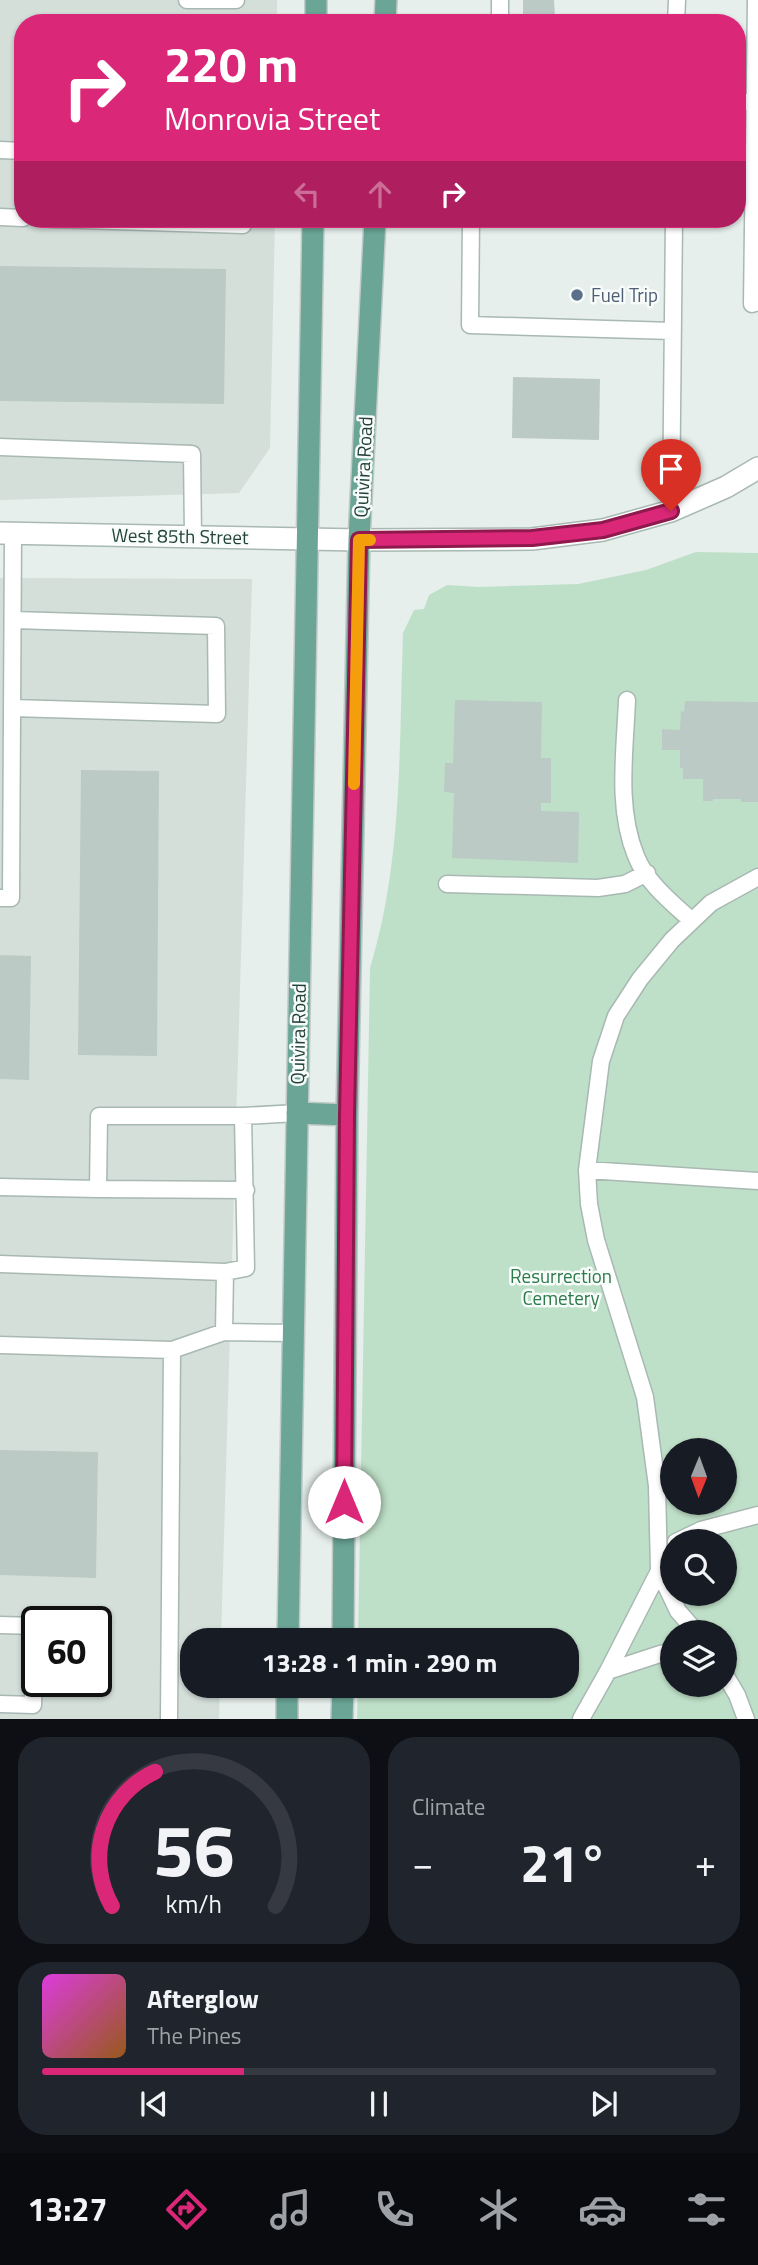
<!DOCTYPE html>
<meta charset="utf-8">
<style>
:root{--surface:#171b24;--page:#20242c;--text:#f1f3f6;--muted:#9ea1a6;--line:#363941;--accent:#db2777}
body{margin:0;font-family:"Titillium Web",sans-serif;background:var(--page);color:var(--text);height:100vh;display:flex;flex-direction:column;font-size:26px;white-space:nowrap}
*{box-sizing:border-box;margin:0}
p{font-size:23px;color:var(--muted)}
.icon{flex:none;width:38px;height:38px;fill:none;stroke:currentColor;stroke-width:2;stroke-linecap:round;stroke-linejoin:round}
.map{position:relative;height:1719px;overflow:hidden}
.side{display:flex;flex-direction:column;gap:18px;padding:18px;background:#0d0f14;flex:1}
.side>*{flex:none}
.banner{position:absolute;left:14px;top:14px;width:732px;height:214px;border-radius:28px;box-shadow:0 2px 5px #0004;background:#db2777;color:#fff;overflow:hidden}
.needle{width:46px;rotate:181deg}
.controls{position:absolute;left:660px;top:1438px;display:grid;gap:14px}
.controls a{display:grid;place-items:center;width:77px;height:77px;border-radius:50%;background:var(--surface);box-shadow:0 2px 5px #0004;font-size:35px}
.speed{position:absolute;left:21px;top:1606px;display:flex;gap:14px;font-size:35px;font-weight:700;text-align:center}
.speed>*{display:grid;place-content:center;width:91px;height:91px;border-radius:50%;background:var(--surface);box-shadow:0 2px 5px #0004;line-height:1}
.speed .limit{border:4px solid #111;border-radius:10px;background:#fff;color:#111}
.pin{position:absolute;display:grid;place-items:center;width:60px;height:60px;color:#fff;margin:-72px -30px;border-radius:50% 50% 50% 0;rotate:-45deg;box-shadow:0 0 7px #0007}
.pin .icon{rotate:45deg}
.me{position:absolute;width:77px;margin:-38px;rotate:0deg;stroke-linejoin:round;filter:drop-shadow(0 0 5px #0008)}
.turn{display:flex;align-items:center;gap:24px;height:147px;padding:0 35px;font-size:32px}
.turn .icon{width:91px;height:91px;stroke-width:2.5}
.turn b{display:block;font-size:49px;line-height:60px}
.lanes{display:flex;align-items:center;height:66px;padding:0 35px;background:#0003;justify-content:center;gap:35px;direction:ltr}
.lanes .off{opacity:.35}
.big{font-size:52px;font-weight:700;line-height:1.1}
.side .tile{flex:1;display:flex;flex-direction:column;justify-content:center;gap:10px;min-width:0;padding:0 24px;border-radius:28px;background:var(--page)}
.side .dial{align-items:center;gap:0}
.dial svg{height:182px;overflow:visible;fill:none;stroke:var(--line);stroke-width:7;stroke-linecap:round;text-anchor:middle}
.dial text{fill:var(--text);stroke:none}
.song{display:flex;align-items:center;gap:21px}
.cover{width:84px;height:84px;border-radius:10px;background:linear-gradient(135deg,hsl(300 70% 55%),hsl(30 70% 35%))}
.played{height:7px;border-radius:4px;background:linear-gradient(90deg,var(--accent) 30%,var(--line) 30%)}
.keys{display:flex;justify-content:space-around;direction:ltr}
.heat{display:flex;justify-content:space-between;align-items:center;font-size:38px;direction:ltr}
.side .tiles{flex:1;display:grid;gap:18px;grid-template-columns:1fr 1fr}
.tile:last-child{grid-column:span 2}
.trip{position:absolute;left:180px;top:1628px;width:399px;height:70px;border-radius:28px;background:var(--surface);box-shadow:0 2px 5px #0004;font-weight:700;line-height:70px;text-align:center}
.dock{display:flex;height:112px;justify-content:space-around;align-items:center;background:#090b0e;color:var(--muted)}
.dock .icon{width:49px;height:49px}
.dock .active{color:var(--accent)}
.dock b{font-size:32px;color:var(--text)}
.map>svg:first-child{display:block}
.built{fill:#d4dfda;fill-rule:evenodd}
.green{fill:#bfe0c8;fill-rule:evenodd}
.building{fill:#bbcac4}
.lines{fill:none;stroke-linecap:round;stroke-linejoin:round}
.lane-casing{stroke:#a8b8b2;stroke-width:19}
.street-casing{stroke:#a8b8b2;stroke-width:24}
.primary-casing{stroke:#c2cac8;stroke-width:24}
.lane{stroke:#fff;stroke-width:16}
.street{stroke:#fff;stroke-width:21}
.primary{stroke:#6aa596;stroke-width:21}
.route-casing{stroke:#8e194d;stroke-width:18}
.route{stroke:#db2777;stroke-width:12}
.slow{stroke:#f59e0b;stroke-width:12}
.service-dot{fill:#5c6f8a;stroke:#f7fbf9;stroke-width:2.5}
.labels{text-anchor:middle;stroke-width:5;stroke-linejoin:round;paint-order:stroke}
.service-label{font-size:19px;fill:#4e5e75;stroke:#f7fbf9;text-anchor:start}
.street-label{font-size:19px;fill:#24423a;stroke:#f7fbf9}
.park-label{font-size:19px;fill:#2d7a4b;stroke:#f7fbf9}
</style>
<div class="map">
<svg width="758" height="1719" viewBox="0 0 758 1719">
<rect width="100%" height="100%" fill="#e6efeb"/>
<path class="built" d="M 0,0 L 277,0 L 277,23 L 23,23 L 23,219 L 275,219 L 270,448 L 239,493 L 0,500 Z
M 0,578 L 252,579 L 221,1640 L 192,1640 L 192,1685 L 220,1685 L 219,1719 L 0,1719 ZM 37,1622 L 96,1622 L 96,1682 L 37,1682 Z"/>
<path class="green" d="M 696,552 L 758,553 L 758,1719 L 357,1719 L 358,1685 L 567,1685 L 567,1640 L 358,1640 L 370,968 C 403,860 399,745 403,633 L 414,610 L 424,609 L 429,595 L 447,585 L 478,587 L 578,584 L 646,570 ZM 672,1451 L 724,1451 L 724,1503 L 672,1503 ZM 672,1542 L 724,1542 L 724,1594 L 672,1594 ZM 672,1633 L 724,1633 L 724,1685 L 672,1685 Z"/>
<path class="building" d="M 523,0 L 554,0 L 555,18 L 624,18 L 624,23 L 523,23 Z
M 0,266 L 226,269 L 224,404 L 0,401 Z
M 513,377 L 600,379 L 599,440 L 512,438 Z
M 455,700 L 542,702 L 541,758 L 551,758 L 551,803 L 541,803 L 541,811 L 579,812 L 578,863 L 452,858 L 454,793 L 444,792 L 445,763 L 453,763 Z
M 685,701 L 758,702 L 758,802 L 741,802 L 741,799 L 713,799 L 713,801 L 703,801 L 703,779 L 683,779 L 683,768 L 680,768 L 680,750 L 662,750 L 662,729 L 680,730 L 681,711 L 684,712 Z
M 81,770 L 159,771 L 157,1056 L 78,1055 Z
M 0,955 L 31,956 L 29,1080 L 0,1079 Z
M 0,1450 L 98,1452 L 96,1578 L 0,1575 Z"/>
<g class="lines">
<defs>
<path id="lane" d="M 187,0 L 236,0
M 756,0 L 752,304 L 758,302
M 500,23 L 500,0
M 676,23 L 677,0
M 737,102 L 758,102
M 0,150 L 23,151
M 0,217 L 23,218
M 51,219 L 243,225 L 243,219
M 471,219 L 470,325 L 673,331
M 0,447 L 192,454 L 193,536
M 671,511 L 674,219
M 627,700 C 625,752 616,807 636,856 C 646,882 671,902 692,921
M 12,708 L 217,714 L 216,626 L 13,620
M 447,884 L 598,888 L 625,884 L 647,873
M 0,898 L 11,898 L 13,533
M 587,1170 L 758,1181
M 0,1187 L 98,1189
M 246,1190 L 98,1189 L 99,1116 L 243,1116 L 297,1113
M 0,1264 L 225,1272 L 246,1268 L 243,1116
M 224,1332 L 225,1272
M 0,1345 L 172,1350 L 224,1332 L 293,1333
M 676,1542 L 701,1530 L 758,1515
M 0,1625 L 35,1626 L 33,1705 L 0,1704
M 697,1633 L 678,1611 L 659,1571 L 657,1486 L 645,1397 L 596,1240 L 589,1204 L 587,1170 L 601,1061 L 616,1016 L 640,979 L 672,940 L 711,903 L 758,877
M 608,1671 L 660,1654 L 672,1652
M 724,1673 L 737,1695 L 746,1719
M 169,1719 L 172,1350
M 581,1719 L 608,1671 L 659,1571"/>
<path id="street" d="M 0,533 L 359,540 L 532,539 L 603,530 L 671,511 L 726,487 L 758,468"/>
<path id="primary" d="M 316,23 L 316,0
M 385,23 L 386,0
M 297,1113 L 347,1115
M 288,1640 L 313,219
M 343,1640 L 347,1115 L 359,540 L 375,219
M 287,1719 L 287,1685
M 342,1719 L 343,1685"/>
</defs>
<use href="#lane" class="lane-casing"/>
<use href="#street" class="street-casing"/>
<use href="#primary" class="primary-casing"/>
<use href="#lane" class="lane"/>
<use href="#street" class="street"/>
<use href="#primary" class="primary"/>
</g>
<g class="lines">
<defs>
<path id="route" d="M 344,1502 L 347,1115 L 359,540 L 532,538 L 603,530 L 671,511"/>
</defs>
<use href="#route" class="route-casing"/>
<use href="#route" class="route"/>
<path class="slow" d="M 354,784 L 359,540 L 370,540"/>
</g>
<circle class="service-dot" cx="577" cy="295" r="7"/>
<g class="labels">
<g class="service-label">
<text x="591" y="302">Fuel Trip</text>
</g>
<g class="street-label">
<text transform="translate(363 467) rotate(-87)" y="7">Quivira Road</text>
<text transform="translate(180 536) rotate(1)" y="7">West 85th Street</text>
<text transform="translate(298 1034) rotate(-89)" y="7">Quivira Road</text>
</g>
<g class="park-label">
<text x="561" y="1283">Resurrection<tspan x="561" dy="22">Cemetery</tspan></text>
</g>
</g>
</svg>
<div class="controls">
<a><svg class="needle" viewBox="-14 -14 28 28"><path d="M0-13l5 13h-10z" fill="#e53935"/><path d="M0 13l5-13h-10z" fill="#9ea1a6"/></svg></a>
<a><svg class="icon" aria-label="search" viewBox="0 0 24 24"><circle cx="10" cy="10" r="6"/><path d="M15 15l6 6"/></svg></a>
<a><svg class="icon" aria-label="layers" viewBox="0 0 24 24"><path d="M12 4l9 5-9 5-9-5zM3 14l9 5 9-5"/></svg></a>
</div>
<div class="speed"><div class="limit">60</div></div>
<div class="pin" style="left:671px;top:511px;background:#d93025"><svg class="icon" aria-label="arrive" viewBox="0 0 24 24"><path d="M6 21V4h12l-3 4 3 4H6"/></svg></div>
<svg class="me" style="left:344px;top:1502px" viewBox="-20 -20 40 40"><circle r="19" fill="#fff"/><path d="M0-13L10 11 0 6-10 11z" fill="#db2777"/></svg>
<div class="trip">13:28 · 1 min · 290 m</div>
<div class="banner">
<div class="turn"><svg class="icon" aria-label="right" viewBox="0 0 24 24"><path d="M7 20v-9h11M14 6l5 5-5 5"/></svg><div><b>220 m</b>Monrovia Street</div></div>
<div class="lanes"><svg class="icon off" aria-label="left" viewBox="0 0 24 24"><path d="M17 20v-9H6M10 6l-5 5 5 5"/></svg><svg class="icon off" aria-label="ahead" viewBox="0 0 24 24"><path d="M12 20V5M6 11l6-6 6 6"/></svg><svg class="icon" aria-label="right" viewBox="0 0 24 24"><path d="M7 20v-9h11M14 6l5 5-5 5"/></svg></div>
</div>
</div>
<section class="side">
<div class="tiles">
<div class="tile dial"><svg viewBox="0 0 100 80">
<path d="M14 69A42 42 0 1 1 86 69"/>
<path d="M14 69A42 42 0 0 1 33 10" stroke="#db2777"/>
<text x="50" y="56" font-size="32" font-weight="700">56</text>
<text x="50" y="72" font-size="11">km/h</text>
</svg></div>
<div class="tile"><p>Climate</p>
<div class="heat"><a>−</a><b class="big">21°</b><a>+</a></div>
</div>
<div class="tile">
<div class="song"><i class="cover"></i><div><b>Afterglow</b><p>The Pines</p></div></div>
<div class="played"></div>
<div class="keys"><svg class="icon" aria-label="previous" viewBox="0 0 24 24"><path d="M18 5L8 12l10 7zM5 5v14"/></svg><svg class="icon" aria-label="pause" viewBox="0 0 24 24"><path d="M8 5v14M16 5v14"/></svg><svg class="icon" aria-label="next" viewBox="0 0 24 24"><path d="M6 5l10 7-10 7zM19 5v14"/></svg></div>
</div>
</div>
</section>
<nav class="dock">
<b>13:27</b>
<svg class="icon active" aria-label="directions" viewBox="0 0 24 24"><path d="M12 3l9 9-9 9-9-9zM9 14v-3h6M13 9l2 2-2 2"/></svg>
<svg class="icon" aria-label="music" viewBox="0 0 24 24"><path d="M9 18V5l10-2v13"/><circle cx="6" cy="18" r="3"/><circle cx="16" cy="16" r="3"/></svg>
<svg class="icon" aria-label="phone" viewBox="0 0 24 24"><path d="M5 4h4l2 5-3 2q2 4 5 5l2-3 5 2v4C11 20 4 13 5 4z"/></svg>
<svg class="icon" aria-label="climate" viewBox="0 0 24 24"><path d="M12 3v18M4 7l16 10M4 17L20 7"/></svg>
<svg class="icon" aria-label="car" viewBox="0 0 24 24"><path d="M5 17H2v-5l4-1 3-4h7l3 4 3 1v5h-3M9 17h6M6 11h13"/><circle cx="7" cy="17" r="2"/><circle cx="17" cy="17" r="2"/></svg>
<svg class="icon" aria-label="filters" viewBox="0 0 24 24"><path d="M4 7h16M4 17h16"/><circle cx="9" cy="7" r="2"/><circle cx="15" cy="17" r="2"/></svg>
</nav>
